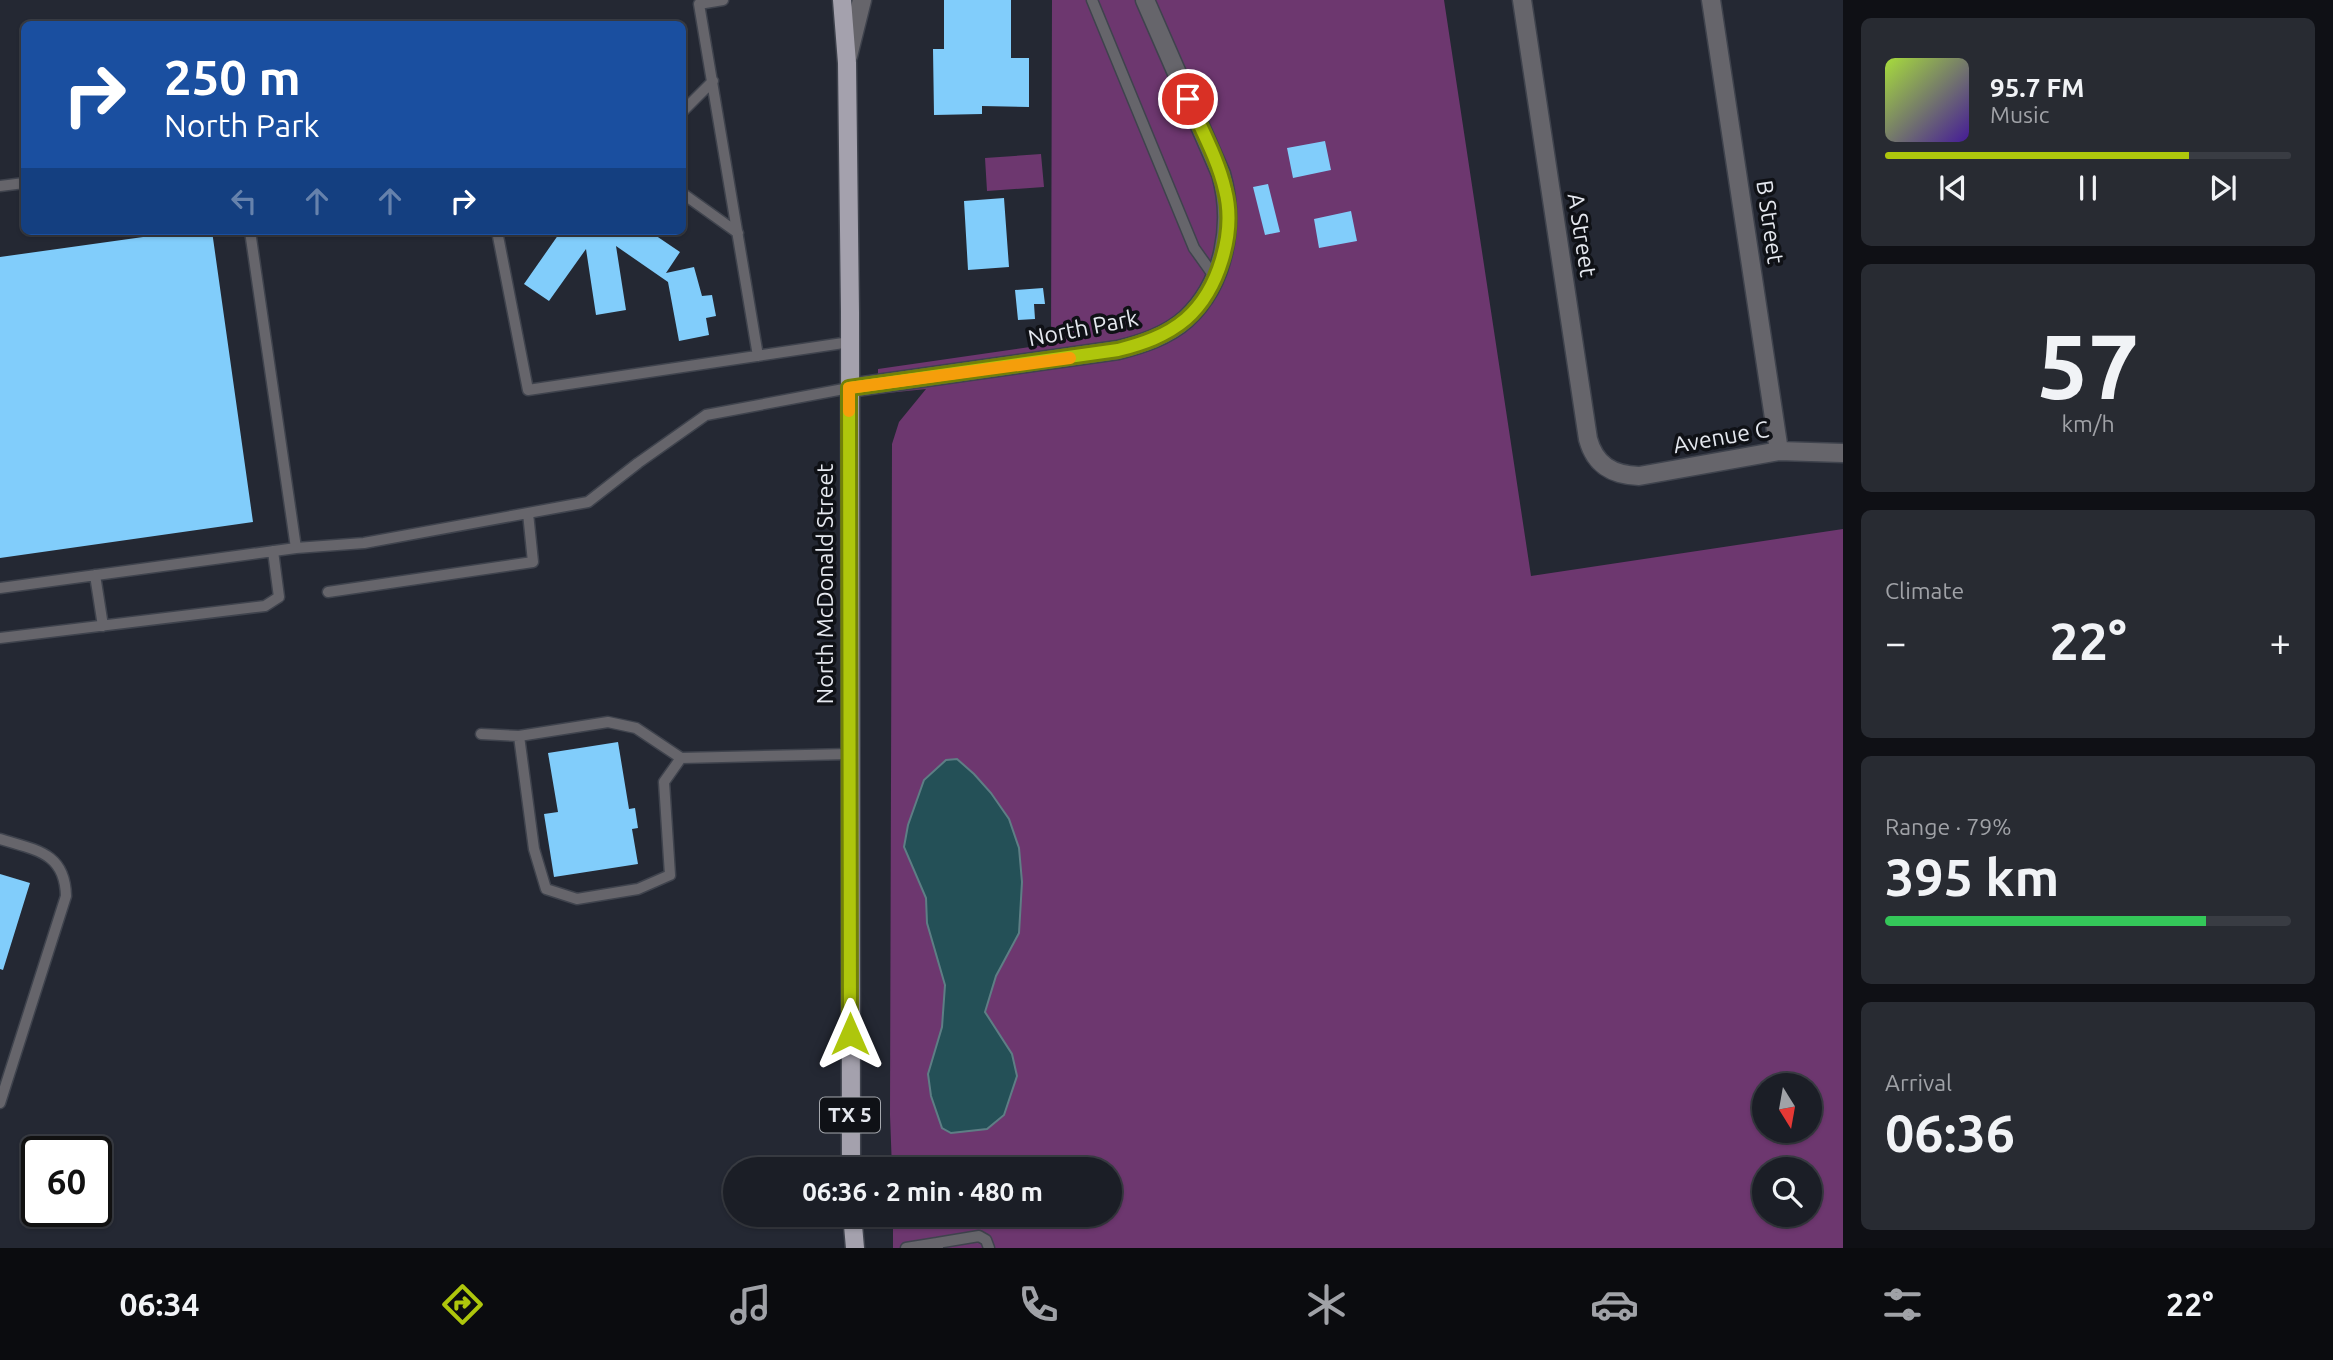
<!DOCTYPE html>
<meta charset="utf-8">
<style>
:root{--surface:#1b1e26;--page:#282b32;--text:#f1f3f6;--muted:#a0a2a7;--line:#393c43;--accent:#aec60c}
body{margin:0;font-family:Ubuntu,sans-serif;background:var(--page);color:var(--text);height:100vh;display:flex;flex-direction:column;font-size:26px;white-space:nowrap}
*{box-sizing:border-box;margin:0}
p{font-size:23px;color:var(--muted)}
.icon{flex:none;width:38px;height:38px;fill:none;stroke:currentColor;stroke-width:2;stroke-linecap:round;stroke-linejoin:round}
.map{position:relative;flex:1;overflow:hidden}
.details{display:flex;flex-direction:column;gap:18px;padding:18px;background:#0f1015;width:490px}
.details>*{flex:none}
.top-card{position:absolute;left:21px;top:21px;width:665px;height:214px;border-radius:10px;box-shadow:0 2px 5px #0004,0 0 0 2px var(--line);background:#1a4fa0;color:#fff;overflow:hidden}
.needle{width:46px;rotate:169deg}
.buttons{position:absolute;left:1752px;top:1073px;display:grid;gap:14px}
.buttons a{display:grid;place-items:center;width:70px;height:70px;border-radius:50%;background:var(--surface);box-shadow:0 2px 5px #0004,0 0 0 2px var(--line);font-size:35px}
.speed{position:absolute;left:21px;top:1136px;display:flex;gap:14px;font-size:35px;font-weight:700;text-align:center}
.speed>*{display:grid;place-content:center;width:91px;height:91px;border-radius:50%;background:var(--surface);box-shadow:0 2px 5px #0004,0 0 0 2px var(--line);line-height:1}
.speed .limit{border:4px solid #111;border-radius:10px;background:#fff;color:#111}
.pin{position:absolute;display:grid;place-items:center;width:60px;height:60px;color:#fff;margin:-30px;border:4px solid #fff;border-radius:50%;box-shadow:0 2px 7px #0007}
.me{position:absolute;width:77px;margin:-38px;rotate:0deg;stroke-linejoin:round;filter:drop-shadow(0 0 5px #0008)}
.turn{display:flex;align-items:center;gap:24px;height:147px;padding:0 28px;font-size:32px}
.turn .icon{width:91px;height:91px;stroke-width:2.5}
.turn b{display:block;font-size:49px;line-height:60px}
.lanes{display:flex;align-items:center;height:66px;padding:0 28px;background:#0003;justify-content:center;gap:35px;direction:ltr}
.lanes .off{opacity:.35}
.big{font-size:52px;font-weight:700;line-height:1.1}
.details .widget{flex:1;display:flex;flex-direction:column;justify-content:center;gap:10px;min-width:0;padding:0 24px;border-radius:10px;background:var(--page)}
.details .dial{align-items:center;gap:0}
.dial b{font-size:91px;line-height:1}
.song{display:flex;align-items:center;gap:21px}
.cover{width:84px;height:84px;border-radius:10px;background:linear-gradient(135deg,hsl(80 70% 55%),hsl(260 70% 35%))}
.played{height:7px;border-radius:4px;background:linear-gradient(90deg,var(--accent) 75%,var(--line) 75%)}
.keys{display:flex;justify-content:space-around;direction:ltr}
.heat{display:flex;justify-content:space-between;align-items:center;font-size:38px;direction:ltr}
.charge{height:10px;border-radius:5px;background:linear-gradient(90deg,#34c759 79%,var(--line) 0)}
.trip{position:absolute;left:723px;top:1157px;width:399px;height:70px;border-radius:35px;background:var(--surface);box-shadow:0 2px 5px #0004,0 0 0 2px var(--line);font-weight:700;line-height:70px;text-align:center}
.tab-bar{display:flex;height:112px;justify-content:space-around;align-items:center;background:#0b0c0f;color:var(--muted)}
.tab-bar .icon{width:49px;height:49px}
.tab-bar .current{color:var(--accent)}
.tab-bar b{font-size:32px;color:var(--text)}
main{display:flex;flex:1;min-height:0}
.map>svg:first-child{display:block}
.green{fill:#6d376f;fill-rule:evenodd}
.water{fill:#245057;stroke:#5e7e85;stroke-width:2}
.building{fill:#81cdfb}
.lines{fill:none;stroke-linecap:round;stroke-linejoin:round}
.service-casing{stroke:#3f434d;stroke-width:13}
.minor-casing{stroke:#3f434d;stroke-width:21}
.primary-casing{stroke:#3f434d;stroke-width:21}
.service{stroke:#66656b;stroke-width:10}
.minor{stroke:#66656b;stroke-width:18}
.primary{stroke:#a4a1ad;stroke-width:18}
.route-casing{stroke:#718108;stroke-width:18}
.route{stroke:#aec60c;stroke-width:12}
.slow{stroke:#f59e0b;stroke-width:12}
.labels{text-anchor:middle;stroke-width:7;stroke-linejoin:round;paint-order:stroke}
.shield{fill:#0f1116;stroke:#a5a8ae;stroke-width:2}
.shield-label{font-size:21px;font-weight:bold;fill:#e5e8ef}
.street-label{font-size:23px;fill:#e5e8ef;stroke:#0f1116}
</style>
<main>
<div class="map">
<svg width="1843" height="1248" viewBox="0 0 1843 1248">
<rect width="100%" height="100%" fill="#242833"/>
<path class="green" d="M 1052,0 L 1444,0 L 1531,576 L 1843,529 L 1843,1248 L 893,1248 L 893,1215 L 1110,1214 L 1110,1169 L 892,1169 L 890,1115 L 892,444 L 899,422 L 926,389 L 878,394 L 878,369 L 1051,344 ZM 1764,1085 L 1810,1085 L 1810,1130 L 1764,1130 ZM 1764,1169 L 1810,1169 L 1810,1214 L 1764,1214 Z
M 1041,154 L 1044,187 L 987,191 L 985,158 Z"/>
<path class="water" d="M 957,759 L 974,774 L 991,793 L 1009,819 L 1019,848 L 1022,882 L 1019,933 L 996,976 L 985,1012 L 1012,1054 L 1017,1076 L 1004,1115 L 987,1129 L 951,1133 L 942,1128 L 931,1096 L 928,1074 L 942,1027 L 945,985 L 927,923 L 926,898 L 904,847 L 908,825 L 924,780 L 946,760 Z"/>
<path class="building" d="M 944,0 L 1011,0 L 1011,58 L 1029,58 L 1029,107 L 982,106 L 982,114 L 934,115 L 933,49 L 944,49 Z
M 1325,141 L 1331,170 L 1293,178 L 1287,148 Z
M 1268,184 L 1280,232 L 1265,235 L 1253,187 Z
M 1004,198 L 1009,267 L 968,270 L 964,201 Z
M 1351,211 L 1357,241 L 1319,248 L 1314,219 Z
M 186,231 L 212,231 L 253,522 L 0,558 L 0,257 Z
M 561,231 L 649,231 L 680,252 L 666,273 L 694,267 L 702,296 L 712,295 L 716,316 L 706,318 L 709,335 L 679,341 L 668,282 L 616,246 L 626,310 L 596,315 L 586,249 L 549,301 L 524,284 Z
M 1043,288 L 1045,304 L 1034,304 L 1035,319 L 1018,320 L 1015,290 Z
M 618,742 L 629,809 L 635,808 L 638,828 L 632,829 L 638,864 L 554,877 L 544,814 L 558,812 L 548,753 Z
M 0,874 L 30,883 L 3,970 L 0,969 Z"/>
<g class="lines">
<defs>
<path id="service" d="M 723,0 L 699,4 L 758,356
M 1092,0 L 1194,248 L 1214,276
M 682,112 L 713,81
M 0,186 L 24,183
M 682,193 L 738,233
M 250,231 L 296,548
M 497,231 L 528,390 L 850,342
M 95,575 L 103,626
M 0,588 L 296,548 L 364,543 L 588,502 L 638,463 L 706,415 L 849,388
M 328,592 L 533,562 L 528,513
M 0,638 L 265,606 L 279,597 L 273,551
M 481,734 L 519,736 L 608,722 L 636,728 L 681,758 L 849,754
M 519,736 L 534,849 L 546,889 L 577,899 L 638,889 L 670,875 L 664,782 L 681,758
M 0,839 C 35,850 65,852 66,896 L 0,1103
M 906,1248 L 937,1243
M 938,1248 L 937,1243 L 979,1236 L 986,1240 L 989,1248"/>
<path id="minor" d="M 1522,0 L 1588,439 C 1595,465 1612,475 1639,476 L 1779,451 L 1843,453
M 1711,0 L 1779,451
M 848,56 L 862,0
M 849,388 L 1118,350 C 1142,344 1167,336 1186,319 C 1225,283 1235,223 1221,174 L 1145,0"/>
<path id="primary" d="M 842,0 L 847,63 L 850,312 L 851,1169
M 852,1214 L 855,1248"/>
</defs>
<use href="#service" class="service-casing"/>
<use href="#minor" class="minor-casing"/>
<use href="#primary" class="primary-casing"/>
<use href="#service" class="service"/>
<use href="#minor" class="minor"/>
<use href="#primary" class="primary"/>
</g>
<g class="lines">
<defs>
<path id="route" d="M 850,1034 L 849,388 L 1118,350 C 1142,344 1166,336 1186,319 C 1219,290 1236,232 1225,190 C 1218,159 1201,129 1188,99"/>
</defs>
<use href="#route" class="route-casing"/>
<use href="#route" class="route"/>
<path class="slow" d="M 849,411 L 849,388 L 1070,358"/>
</g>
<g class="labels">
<rect class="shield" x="820" y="1097.5" width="60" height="35" rx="5"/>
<g class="shield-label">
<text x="850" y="1122">TX 5</text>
</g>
<g class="street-label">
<text transform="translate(1770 222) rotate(82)" y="8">B Street</text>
<text transform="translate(1582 235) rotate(81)" y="8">A Street</text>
<text transform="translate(1083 328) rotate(-11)" y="8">North Park</text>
<text transform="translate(1721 437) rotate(-10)" y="8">Avenue C</text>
<text transform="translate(825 584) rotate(-90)" y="8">North McDonald Street</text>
</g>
</g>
</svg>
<div class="buttons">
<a><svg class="needle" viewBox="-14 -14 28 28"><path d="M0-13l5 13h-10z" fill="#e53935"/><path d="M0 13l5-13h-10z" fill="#a0a2a7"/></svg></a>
<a><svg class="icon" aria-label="search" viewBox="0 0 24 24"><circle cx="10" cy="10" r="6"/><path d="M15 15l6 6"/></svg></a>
</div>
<div class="speed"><div class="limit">60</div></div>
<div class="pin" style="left:1188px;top:99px;background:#d93025"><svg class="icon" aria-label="arrive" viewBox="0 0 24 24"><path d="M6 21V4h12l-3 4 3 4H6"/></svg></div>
<svg class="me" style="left:850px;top:1034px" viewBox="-20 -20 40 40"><path d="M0-17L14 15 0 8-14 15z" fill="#aec60c" stroke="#fff" stroke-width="4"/></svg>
<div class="trip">06:36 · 2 min · 480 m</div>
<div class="top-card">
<div class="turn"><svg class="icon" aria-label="right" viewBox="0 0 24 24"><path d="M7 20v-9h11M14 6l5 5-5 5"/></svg><div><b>250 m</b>North Park</div></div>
<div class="lanes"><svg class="icon off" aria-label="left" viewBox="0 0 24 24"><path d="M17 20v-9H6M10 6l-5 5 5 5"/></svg><svg class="icon off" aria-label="ahead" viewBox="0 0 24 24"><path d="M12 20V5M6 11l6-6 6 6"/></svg><svg class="icon off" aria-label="ahead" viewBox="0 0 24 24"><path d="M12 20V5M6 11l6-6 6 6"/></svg><svg class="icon" aria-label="right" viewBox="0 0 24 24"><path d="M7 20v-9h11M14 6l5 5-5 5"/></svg></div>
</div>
</div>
<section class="details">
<div class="widget">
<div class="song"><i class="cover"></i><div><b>95.7 FM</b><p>Music</p></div></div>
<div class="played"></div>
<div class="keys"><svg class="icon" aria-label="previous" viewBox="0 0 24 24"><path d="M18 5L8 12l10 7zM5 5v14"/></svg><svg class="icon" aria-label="pause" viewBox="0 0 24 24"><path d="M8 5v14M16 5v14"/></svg><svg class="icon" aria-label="next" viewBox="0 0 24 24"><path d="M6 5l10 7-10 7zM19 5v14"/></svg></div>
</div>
<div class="widget dial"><b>57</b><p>km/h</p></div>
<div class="widget"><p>Climate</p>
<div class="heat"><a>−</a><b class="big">22°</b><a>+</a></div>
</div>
<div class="widget"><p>Range · 79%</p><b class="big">395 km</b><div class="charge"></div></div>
<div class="widget"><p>Arrival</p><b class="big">06:36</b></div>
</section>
</main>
<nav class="tab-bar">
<b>06:34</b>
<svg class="icon current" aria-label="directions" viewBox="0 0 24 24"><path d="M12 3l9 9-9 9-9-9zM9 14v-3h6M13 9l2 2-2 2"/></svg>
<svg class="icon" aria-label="music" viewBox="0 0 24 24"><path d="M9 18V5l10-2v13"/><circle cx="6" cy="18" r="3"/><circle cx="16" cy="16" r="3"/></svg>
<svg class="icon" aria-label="phone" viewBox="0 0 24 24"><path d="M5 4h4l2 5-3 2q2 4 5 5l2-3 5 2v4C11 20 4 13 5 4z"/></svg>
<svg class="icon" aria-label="climate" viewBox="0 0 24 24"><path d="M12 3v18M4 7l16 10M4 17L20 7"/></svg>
<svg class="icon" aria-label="car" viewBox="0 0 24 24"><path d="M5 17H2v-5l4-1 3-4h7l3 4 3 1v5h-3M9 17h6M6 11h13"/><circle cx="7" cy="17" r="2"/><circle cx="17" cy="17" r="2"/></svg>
<svg class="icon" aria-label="filters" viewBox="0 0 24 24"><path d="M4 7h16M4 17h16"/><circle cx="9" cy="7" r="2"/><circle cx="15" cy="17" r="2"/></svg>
<b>22°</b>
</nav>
